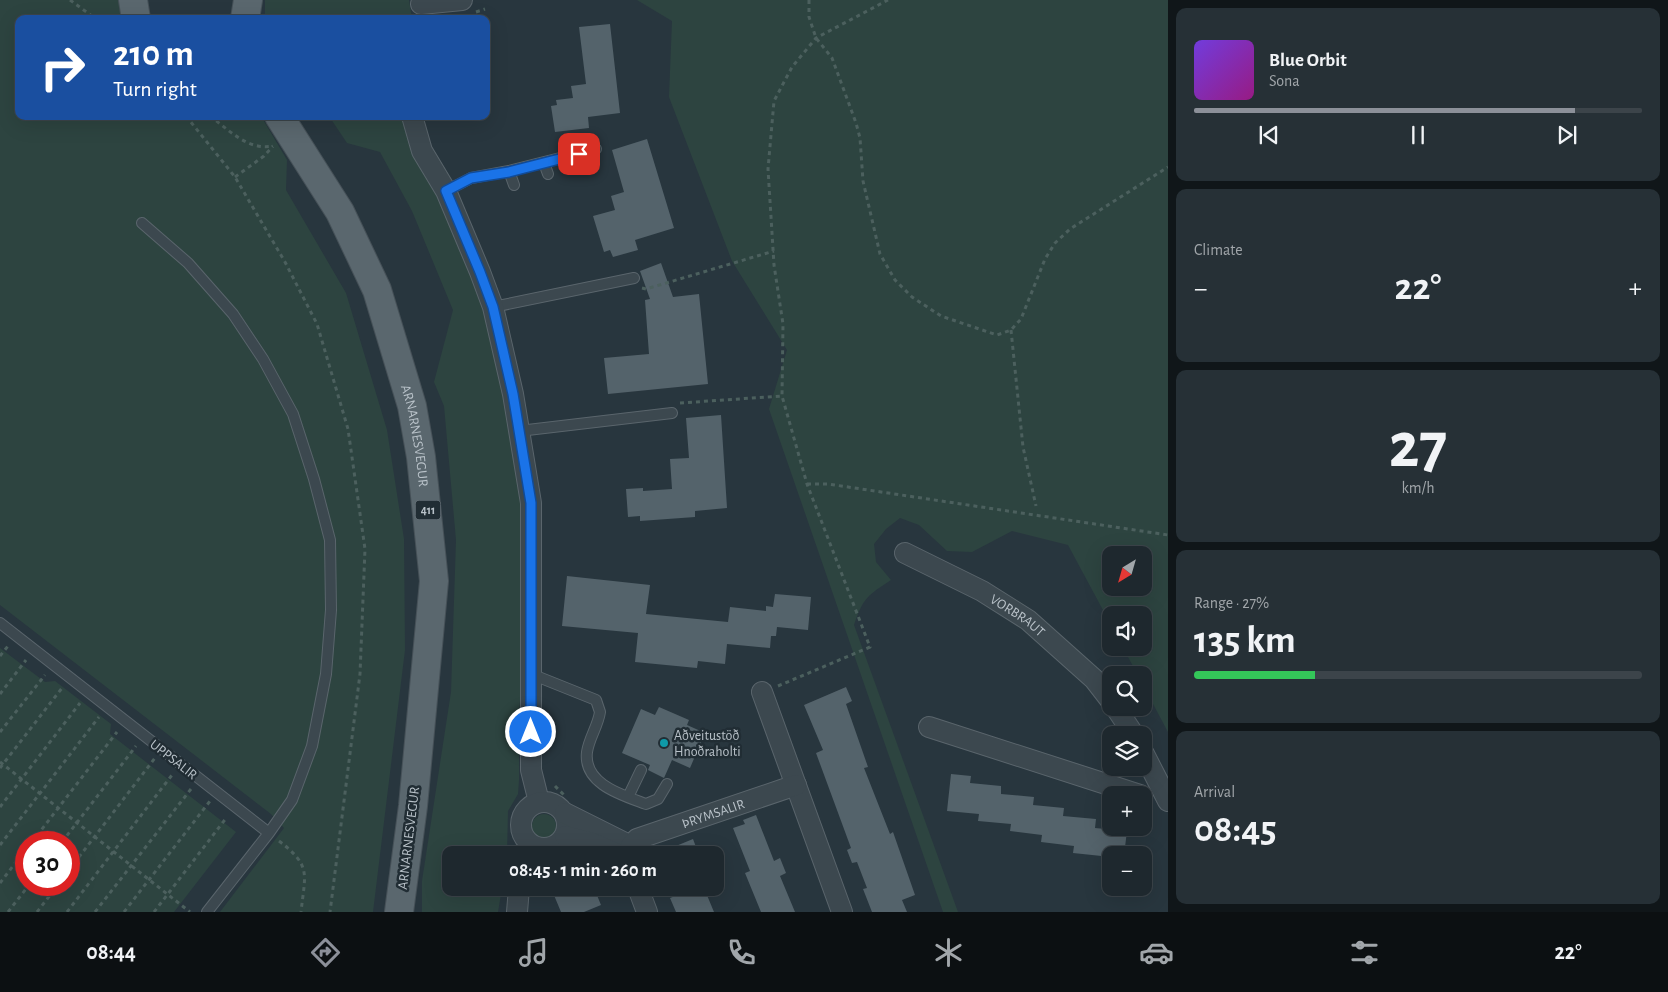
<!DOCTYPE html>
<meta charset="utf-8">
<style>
:root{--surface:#1e282e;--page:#263036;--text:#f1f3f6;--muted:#a1a6aa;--line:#3c444a;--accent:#8c9099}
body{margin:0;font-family:"Alegreya Sans",sans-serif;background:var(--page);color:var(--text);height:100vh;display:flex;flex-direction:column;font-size:19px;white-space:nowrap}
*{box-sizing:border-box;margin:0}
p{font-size:16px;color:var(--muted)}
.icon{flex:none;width:28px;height:28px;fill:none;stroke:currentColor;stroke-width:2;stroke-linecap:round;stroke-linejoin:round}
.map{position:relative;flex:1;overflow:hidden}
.drawer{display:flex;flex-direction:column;gap:8px;padding:8px;background:#101619;width:500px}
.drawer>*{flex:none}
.hud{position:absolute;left:15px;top:15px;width:475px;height:105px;border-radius:10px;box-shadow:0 5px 20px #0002,0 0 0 1px var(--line);background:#1a4fa0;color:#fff;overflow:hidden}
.needle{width:32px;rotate:217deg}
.fabs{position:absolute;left:1102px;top:546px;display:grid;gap:10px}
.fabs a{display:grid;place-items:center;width:50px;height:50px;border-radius:10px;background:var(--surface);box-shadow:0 5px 20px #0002,0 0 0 1px var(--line);font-size:25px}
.speed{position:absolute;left:15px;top:831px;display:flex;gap:10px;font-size:25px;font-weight:700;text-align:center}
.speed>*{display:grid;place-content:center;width:65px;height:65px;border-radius:50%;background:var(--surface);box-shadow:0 5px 20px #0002,0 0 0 1px var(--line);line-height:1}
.speed .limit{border:8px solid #d22;background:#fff;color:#111}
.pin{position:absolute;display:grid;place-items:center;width:42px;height:42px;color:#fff;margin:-21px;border-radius:10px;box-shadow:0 2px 8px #0006}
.me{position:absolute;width:55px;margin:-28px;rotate:0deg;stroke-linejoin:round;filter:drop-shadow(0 0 4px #0008)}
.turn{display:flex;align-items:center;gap:18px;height:105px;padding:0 15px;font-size:22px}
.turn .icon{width:65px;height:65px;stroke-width:2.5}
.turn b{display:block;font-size:35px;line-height:42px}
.big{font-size:38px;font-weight:700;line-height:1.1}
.drawer .tile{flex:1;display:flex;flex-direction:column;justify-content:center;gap:8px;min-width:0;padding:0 18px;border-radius:10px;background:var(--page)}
.drawer .dial{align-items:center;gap:0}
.dial b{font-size:65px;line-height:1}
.song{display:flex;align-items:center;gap:15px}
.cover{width:60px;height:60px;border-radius:8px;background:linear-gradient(135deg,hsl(260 70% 55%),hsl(310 70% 35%))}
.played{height:5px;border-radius:2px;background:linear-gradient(90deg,var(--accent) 85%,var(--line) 85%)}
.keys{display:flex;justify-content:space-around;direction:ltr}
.heat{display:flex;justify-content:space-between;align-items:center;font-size:28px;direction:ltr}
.charge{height:8px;border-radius:4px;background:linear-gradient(90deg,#34c759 27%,var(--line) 0)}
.trip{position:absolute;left:442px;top:846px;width:282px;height:50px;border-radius:10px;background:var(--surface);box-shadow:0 5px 20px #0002,0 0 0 1px var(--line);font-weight:700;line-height:50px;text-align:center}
.tabs{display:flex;height:80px;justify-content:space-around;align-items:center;background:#0c1012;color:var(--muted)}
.tabs .icon{width:35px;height:35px}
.tabs .on{color:var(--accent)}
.tabs b{font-size:22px;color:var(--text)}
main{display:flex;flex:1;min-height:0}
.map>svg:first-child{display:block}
.green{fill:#2d4440;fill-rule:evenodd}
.building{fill:#54636b}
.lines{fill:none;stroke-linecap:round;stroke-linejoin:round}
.service-casing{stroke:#5a656c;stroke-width:12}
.minor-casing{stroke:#5a656c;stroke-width:22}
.primary-casing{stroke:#465158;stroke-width:30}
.path{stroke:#4c605e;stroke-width:3;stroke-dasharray:4 4;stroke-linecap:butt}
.service{stroke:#3c484f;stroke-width:10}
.minor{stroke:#3c484f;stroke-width:20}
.primary{stroke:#5a676e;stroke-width:28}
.route-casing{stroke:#114b97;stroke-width:12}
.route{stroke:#1a73e8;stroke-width:9}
.culture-dot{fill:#0f9aa8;stroke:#212d34;stroke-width:2}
.labels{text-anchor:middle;stroke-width:5;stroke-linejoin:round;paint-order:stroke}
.shield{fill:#212d34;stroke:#8b959c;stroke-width:1}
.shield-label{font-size:12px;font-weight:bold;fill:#b9c2c9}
.street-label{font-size:14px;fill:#b9c2c9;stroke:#212d34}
.poi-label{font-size:14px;fill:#b9c2c9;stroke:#212d34;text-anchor:start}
</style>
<main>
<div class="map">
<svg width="1168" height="912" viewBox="0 0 1168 912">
<rect width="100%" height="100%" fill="#28363e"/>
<path class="green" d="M 0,0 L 129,0 L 129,19 L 19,19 L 19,116 L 261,116 L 287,160 L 286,190 L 346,293 L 387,430 L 404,539 L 405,650 L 373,912 L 220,912 L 284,828 L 271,814 L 0,605 Z
M 265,0 L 409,0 L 412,19 L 265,19 Z
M 637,0 L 1168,0 L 1168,732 L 1144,687 L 1144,675 L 1138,675 L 1123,648 L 1144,648 L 1144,615 L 1111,615 L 1111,625 L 1068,545 L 1012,531 L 972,552 L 947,551 L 919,525 L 900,518 L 886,529 L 874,544 L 876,562 L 891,580 C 868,595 863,598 854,625 L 958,912 L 943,912 L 769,409 L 787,350 L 732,261 L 669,97 L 672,21 ZM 1111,555 L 1144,555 L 1144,588 L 1111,588 Z
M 329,116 L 402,116 L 405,128 L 453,229 L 485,315 L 501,375 L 523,509 L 524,641 L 519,715 L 519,780 L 518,794 L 508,811 L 507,855 L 451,855 L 451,888 L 502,888 L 498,912 L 422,912 L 422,881 L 451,692 L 456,540 L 444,406 L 434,382 L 453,310 L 412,211 L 380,152 L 347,143 Z
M 0,648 L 45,682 L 55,681 L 111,724 L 110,734 L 236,832 L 174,912 L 0,912 ZM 26,842 L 69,842 L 69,885 L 26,885 Z
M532 826a12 12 0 1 1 24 0a12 12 0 1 1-24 0Z"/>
<path class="building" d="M 610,24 L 620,113 L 588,117 L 589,128 L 555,132 L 551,106 L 557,105 L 556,100 L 573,98 L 571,86 L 586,84 L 579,27 Z
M 647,139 L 674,228 L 635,240 L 638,250 L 613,257 L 610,250 L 604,252 L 593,216 L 615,210 L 611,196 L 624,192 L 612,150 Z
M 661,263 L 673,297 L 699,294 L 708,384 L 608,394 L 604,358 L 649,354 L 645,300 L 650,299 L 640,271 Z
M 721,415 L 727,508 L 695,511 L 695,517 L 640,521 L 640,516 L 628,517 L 626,489 L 643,488 L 643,491 L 672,489 L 670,459 L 689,458 L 686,418 Z
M 567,576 L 650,585 L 646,614 L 728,622 L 730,607 L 766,611 L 766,606 L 773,607 L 775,594 L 811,597 L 808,630 L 777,627 L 776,636 L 771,636 L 770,648 L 727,644 L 725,664 L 698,661 L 697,668 L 635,662 L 638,633 L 562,626 Z
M 846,687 L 852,701 L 846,704 L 868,767 L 864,768 L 890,834 L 893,832 L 915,895 L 902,900 L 907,912 L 872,912 L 863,889 L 867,888 L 857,862 L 852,863 L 847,850 L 851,848 L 816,753 L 823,750 L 804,705 Z
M 659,707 L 689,720 L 687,725 L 705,733 L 690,768 L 672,760 L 664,778 L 648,770 L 650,765 L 622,753 L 641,709 L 655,715 Z
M 951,774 L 971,776 L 970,783 L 1001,786 L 1001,794 L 1034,797 L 1033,805 L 1064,808 L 1063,816 L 1096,819 L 1095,828 L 1127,831 L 1124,855 L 1111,855 L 1111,857 L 1073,853 L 1074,846 L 1041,842 L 1042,835 L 1010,831 L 1011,824 L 978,821 L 979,814 L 947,811 Z
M 756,815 L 774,861 L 780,858 L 786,873 L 780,876 L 795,912 L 761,912 L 745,873 L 750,871 L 733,828 L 745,824 L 743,820 Z
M 693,839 L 699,855 L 654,855 Z
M 551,888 L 594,888 L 601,905 L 584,912 L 561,912 Z
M 697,888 L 704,888 L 714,912 L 676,912 L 670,898 Z"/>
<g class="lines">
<defs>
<path id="service" d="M 544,163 L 548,174
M 509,171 L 514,185
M 446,191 L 471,178 L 509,171 L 596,149
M 142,223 L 188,263 L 233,314 L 263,359 L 293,414 L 314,479 L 330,540 L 331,610 L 326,674 L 312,746 L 292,800 L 269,833
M 493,307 L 634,278
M 519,431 L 672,413
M 0,623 L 269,833 L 207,912
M 531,674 L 596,700 L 600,712 C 598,726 589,738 587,752 C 583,784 622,795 646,804 L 658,799 L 667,784
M 628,797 L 641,770"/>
<g id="minor">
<path d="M 421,4 L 462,0"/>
<path d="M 412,116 L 422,151 L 446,191 L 480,272 L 493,307 L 513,394 L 531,503 L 531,770 L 539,802"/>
<path id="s1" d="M 905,553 L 982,591 L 1028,620 L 1094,679 L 1111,701"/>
<path d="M 762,692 L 842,912"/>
<path d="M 1116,708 L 1134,735"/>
<path d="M 929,727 L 1140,795"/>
<path d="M 1144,754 L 1168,801"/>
<circle cx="544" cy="825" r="23"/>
<path d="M 565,813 L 631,846"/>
<path d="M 565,836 L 592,843 L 615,853"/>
<path id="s2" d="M 628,855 L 631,846 L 637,839 L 796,785"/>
<path d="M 638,888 L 647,912"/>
<path d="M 517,912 L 519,888"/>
</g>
<g id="primary">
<path d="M 133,0 L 136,19"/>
<path d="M 245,19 L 248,0"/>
<path id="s3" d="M 279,116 L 340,212 L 377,290 L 412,406 L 421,457 L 434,581 L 413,806 L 399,912"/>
</g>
</defs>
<use href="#service" class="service-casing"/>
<use href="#minor" class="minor-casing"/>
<use href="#primary" class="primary-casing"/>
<path class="path" d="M 70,0 L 96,19
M 809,0 L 809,17 L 816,38 L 832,58 L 856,123 L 860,138 L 863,181 L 880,254 L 895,280 L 912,297 L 941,316 L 997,335 L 1011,330 L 1021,319 L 1045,259 L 1055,243 L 1070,229 L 1168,167
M 476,12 L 485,9
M 186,116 L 235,177 L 285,262 L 317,324 L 348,429 L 365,549 L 360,674 L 330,912
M 210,116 C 229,130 248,151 273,146
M 235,177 L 264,156 L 273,146
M 642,288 L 646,289 L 774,251
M 1011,330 L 1023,447 L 1036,506
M 680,403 L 782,396
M 807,484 L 828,484 L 1168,535
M 0,656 L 8,646
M 778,686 L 870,647 L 807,484 L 782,396 L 783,324 L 774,265 L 768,169 L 774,101 L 792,67 L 816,38 L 888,0
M 0,694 L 26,660
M 0,732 L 45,675
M 0,762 L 190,912
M 0,768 L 62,688
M 555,786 L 565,796
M 0,807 L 80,703
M 279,841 C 312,866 305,874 301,912
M 32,842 L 117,732
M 62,842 L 136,746
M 0,845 L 99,717
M 69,870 L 155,758
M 0,883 L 26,849
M 8,912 L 29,885
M 37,912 L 58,885
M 67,912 L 172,775
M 95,912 L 191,789
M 124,912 L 210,801
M 154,912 L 227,817"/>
<use href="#service" class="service"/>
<use href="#minor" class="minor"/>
<use href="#primary" class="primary"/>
</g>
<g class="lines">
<defs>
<path id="route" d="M 531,732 L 531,503 L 513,394 L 493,307 L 480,272 L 446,191 L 471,178 L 509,172 L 579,154"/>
</defs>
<use href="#route" class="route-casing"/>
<use href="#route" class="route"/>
</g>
<circle class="culture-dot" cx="664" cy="743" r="5"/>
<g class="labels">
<rect class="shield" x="415.5" y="500.5" width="25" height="19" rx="4"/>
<g class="shield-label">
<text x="428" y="514">411</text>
</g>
<g class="street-label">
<text dy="5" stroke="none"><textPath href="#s3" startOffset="351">ARNARNESVEGUR</textPath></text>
<text dy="5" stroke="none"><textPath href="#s1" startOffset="129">VORBRAUT</textPath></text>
<text transform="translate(174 759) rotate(38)" y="5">UPPSALIR</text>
<text dy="5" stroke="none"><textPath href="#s2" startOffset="99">ÞRYMSALIR</textPath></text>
<text transform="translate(408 838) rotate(-83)" y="5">ARNARNESVEGUR</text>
</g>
<g class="poi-label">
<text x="674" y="740">Aðveitustöð<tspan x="674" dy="16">Hnoðraholti</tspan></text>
</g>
</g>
</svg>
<div class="fabs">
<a><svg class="needle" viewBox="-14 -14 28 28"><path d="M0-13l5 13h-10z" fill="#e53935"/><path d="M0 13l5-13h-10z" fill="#a1a6aa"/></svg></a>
<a><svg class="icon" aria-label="sound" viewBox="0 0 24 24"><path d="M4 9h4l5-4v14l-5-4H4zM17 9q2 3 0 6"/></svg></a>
<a><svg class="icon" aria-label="search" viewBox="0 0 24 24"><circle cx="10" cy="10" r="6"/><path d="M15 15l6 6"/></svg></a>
<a><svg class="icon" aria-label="layers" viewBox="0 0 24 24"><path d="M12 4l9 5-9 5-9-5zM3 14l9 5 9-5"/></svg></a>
<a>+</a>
<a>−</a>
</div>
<div class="speed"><div class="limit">30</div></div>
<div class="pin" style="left:579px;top:154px;background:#d93025"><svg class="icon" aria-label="arrive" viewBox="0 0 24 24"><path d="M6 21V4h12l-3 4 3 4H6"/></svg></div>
<svg class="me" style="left:531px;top:732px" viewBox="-20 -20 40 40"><circle r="17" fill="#1a73e8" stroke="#fff" stroke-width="3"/><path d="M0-11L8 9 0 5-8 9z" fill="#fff"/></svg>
<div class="trip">08:45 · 1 min · 260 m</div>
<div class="hud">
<div class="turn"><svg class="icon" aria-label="right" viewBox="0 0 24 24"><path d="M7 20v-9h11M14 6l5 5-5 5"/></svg><div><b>210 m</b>Turn right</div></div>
</div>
</div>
<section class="drawer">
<div class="tile">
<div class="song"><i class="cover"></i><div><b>Blue Orbit</b><p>Sona</p></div></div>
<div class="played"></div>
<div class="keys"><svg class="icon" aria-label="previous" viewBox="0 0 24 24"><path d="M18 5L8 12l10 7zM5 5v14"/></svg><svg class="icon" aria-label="pause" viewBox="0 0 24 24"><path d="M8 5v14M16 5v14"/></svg><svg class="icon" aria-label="next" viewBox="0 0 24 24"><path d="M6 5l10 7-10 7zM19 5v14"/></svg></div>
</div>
<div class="tile"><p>Climate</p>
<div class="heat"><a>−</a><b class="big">22°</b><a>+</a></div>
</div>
<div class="tile dial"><b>27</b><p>km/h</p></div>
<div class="tile"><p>Range · 27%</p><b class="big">135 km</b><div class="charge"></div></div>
<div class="tile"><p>Arrival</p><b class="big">08:45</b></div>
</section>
</main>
<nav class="tabs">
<b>08:44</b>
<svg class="icon on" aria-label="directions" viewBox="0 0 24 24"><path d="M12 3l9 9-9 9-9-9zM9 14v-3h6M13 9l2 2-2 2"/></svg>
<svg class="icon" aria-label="music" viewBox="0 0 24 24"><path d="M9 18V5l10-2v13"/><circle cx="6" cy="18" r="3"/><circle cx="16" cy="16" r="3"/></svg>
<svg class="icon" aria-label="phone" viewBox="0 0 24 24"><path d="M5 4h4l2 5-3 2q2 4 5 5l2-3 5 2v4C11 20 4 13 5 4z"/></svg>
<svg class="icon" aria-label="climate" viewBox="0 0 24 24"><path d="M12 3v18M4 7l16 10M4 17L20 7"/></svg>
<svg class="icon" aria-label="car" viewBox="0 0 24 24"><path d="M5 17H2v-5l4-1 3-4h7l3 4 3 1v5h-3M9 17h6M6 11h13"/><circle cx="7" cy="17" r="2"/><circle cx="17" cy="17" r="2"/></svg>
<svg class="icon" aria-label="filters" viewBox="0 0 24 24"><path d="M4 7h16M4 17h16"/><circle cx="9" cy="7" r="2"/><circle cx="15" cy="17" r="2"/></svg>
<b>22°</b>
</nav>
